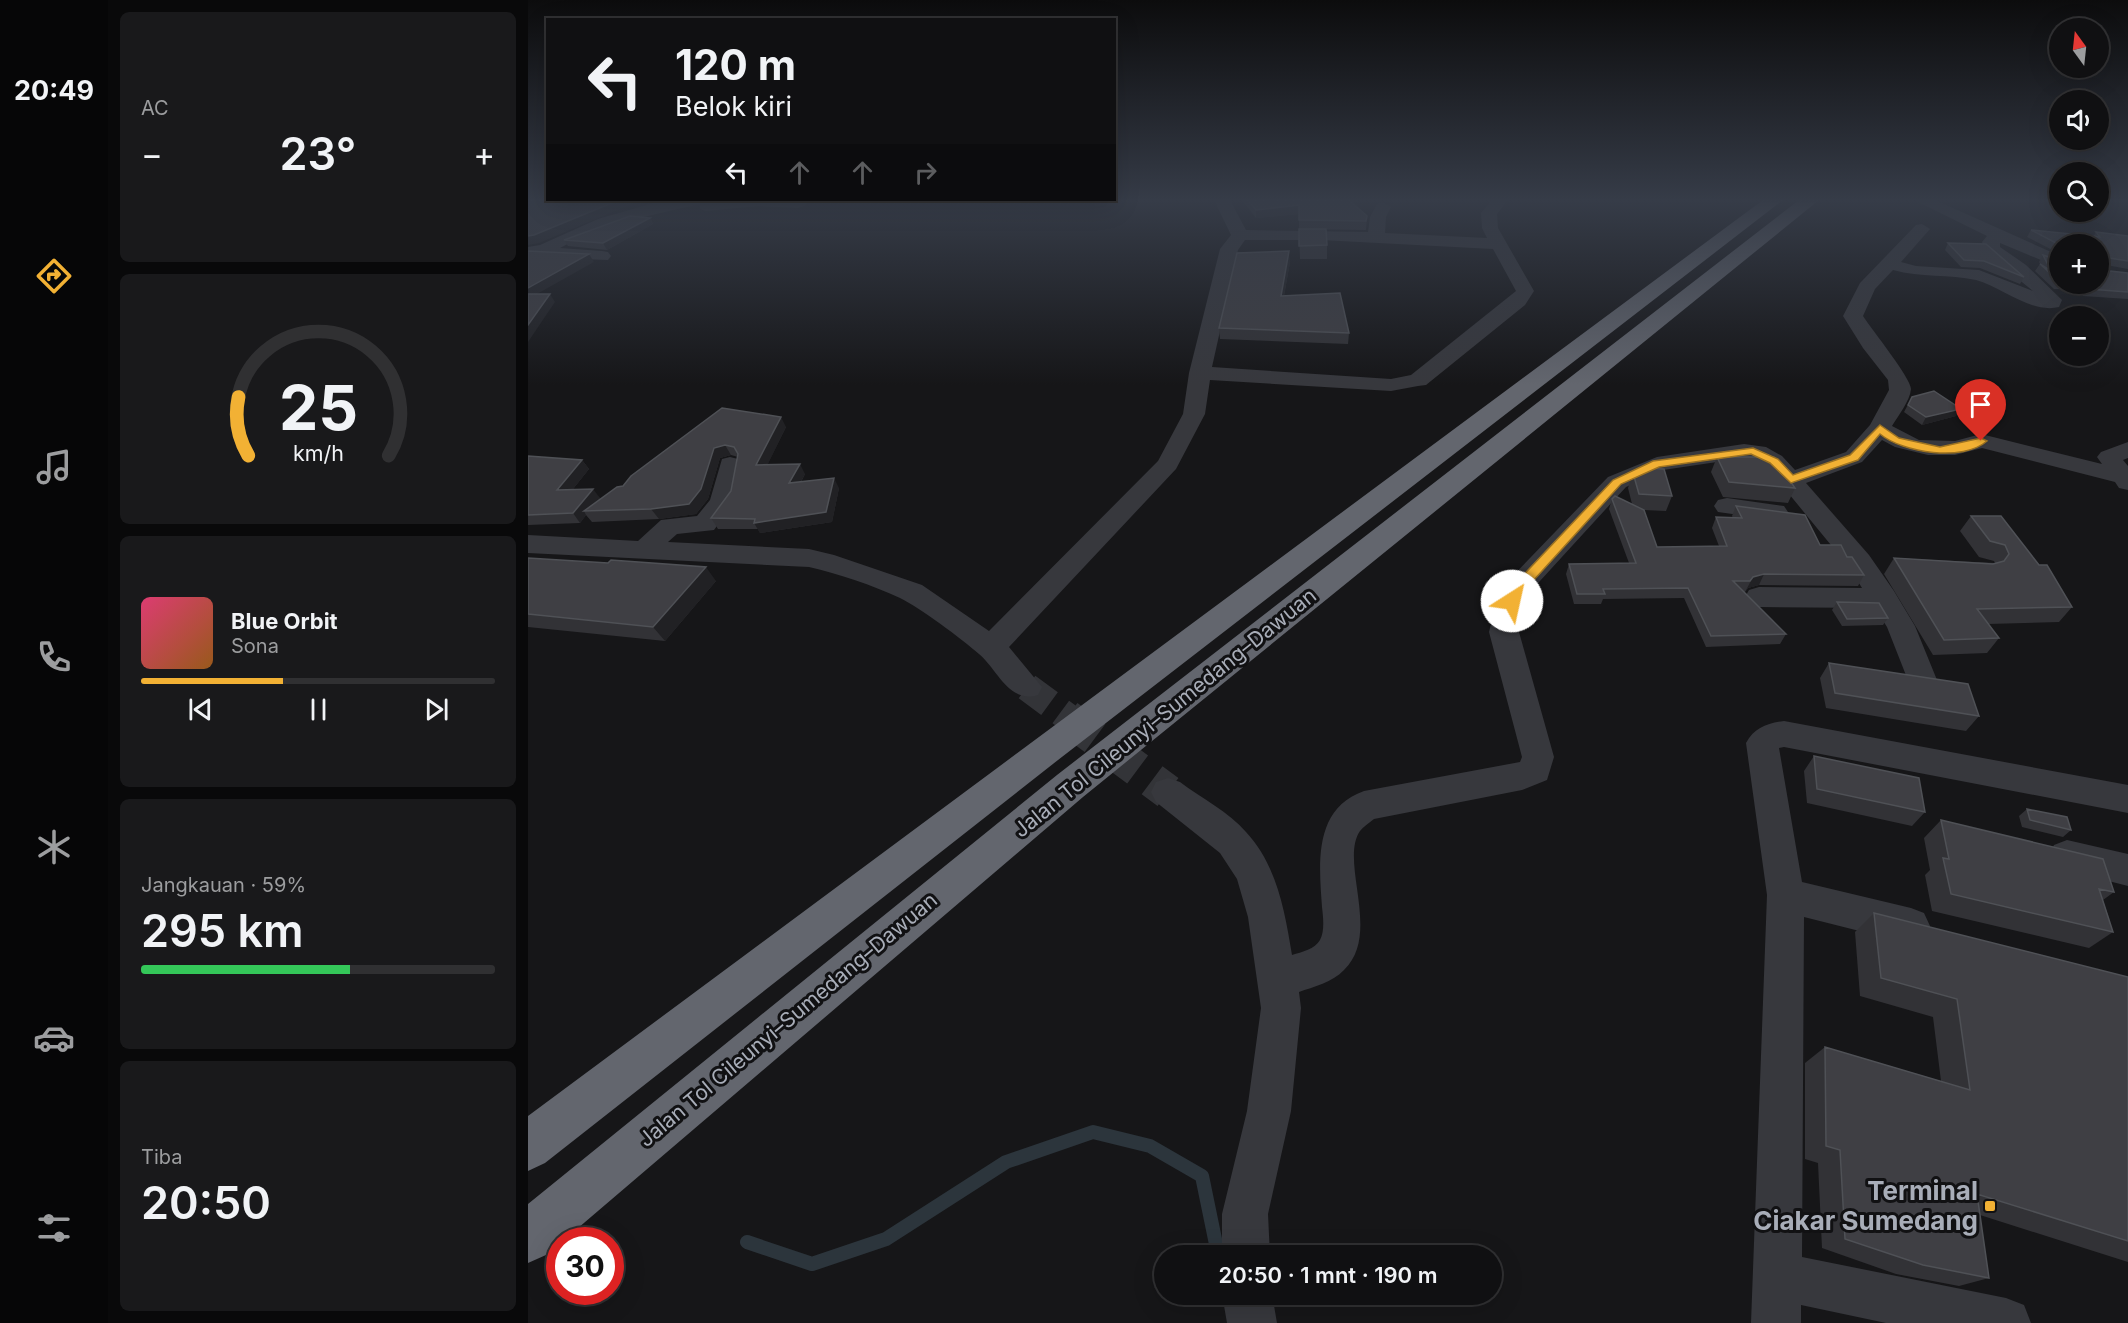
<!DOCTYPE html>
<html lang="id">
<meta charset="utf-8">
<style>
:root{--surface:#101012;--page:#19191b;--text:#f1f3f6;--muted:#9c9d9f;--line:#303032;--accent:#f2b134}
body{margin:0;font-family:Inter,sans-serif;background:var(--page);color:var(--text);height:100vh;display:flex;flex-direction:column;font-size:22px;white-space:nowrap}
*{box-sizing:border-box;margin:0}
p{font-size:20px;color:var(--muted)}
.icon{flex:none;width:33px;height:33px;fill:none;stroke:currentColor;stroke-width:2;stroke-linecap:round;stroke-linejoin:round}
.map{position:relative;flex:1;overflow:hidden}
.panel{display:flex;flex-direction:column;gap:12px;padding:12px;background:#09090a;width:420px}
.panel>*{flex:none}
.top-card{position:absolute;left:18px;top:18px;width:570px;height:183px;border-radius:0px;box-shadow:0 6px 24px #0002,0 0 0 2px var(--line);background:#101012;color:var(--text);overflow:hidden}
.needle{width:39px;rotate:345deg}
.tools{position:absolute;left:1521px;top:18px;display:grid;gap:12px}
.tools a{display:grid;place-items:center;width:60px;height:60px;border-radius:50%;background:var(--surface);box-shadow:0 6px 24px #0002,0 0 0 2px var(--line);font-size:30px}
.speed{position:absolute;left:18px;top:1227px;display:flex;gap:12px;font-size:30px;font-weight:700;text-align:center}
.speed>*{display:grid;place-content:center;width:78px;height:78px;border-radius:50%;background:var(--surface);box-shadow:0 6px 24px #0002,0 0 0 2px var(--line);line-height:1}
.speed .limit{border:9px solid #d22;background:#fff;color:#111}
.pin{position:absolute;display:grid;place-items:center;width:51px;height:51px;color:#fff;margin:-62px -26px;border-radius:50% 50% 50% 0;rotate:-45deg;box-shadow:0 0 6px #0007}
.pin .icon{rotate:45deg}
.me{position:absolute;width:66px;margin:-33px;rotate:35deg;stroke-linejoin:round;filter:drop-shadow(0 0 4px #0008)}
.turn{display:flex;align-items:center;gap:21px;height:126px;padding:0 30px;font-size:27px}
.turn .icon{width:78px;height:78px;stroke-width:2.5}
.turn b{display:block;font-size:42px;line-height:51px}
.lanes{display:flex;align-items:center;height:57px;padding:0 30px;background:#0003;justify-content:center;gap:30px;direction:ltr}
.lanes .off{opacity:.35}
.big{font-size:45px;font-weight:600;line-height:1.1}
.panel .widget{flex:1;display:flex;flex-direction:column;justify-content:center;gap:9px;min-width:0;padding:0 21px;border-radius:9px;background:var(--page)}
.panel .dial{align-items:center;gap:0}
.dial svg{height:156px;overflow:visible;fill:none;stroke:var(--line);stroke-width:7;stroke-linecap:round;text-anchor:middle}
.dial text{fill:var(--text);stroke:none}
.song{display:flex;align-items:center;gap:18px}
.cover{width:72px;height:72px;border-radius:9px;background:linear-gradient(135deg,hsl(340 70% 55%),hsl(30 70% 35%))}
.played{height:6px;border-radius:3px;background:linear-gradient(90deg,var(--accent) 40%,var(--line) 40%)}
.keys{display:flex;justify-content:space-around;direction:ltr}
.heat{display:flex;justify-content:space-between;align-items:center;font-size:33px;direction:ltr}
.charge{height:9px;border-radius:4px;background:linear-gradient(90deg,#34c759 59%,var(--line) 0)}
.trip{position:absolute;left:626px;top:1245px;width:348px;height:60px;border-radius:30px;background:var(--surface);box-shadow:0 6px 24px #0002,0 0 0 2px var(--line);font-weight:600;line-height:60px;text-align:center}
main{display:flex;flex:1;min-height:0}
.dock{display:flex;flex-direction:column;width:108px;justify-content:space-around;align-items:center;background:#060607;color:var(--muted)}
.dock .icon{width:42px;height:42px}
.dock .selected{color:var(--accent)}
.dock b{font-size:27px;color:var(--text)}
.map>svg:first-child{display:block}
.lines{fill:none;stroke-linecap:round;stroke-linejoin:round}
.stream{stroke:#2c353c;stroke-width:14}
.minor-tunnel-far1{stroke:#333438;stroke-width:28;stroke-dasharray:28 14;stroke-linecap:butt}
.minor-tunnel{stroke:#333438;stroke-width:35;stroke-dasharray:35 18;stroke-linecap:butt}
.minor{fill:#37383d;fill-rule:evenodd}
.highway{fill:#63666e;fill-rule:evenodd}
.wall{fill:#323236}
.shaded-wall{fill:#212124}
.building{fill:#3f3f44;stroke:#4f5156;stroke-width:1.5}
.route{fill:#f2b134;stroke:#9d7322;stroke-width:1.5}
.poi-dot{fill:#f2b134;stroke:#111113;stroke-width:2}
.labels{text-anchor:middle;stroke-width:6;stroke-linejoin:round;paint-order:stroke}
.street-label{font-size:21px;fill:#a8adb8;stroke:#111113}
.near-poi-label{font-size:26px;font-weight:bold;fill:#a8adb8;stroke:#111113;text-anchor:end}
</style>
<main>
<nav class="dock">
<b>20:49</b>
<svg class="icon selected" aria-label="directions" viewBox="0 0 24 24"><path d="M12 3l9 9-9 9-9-9zM9 14v-3h6M13 9l2 2-2 2"/></svg>
<svg class="icon" aria-label="music" viewBox="0 0 24 24"><path d="M9 18V5l10-2v13"/><circle cx="6" cy="18" r="3"/><circle cx="16" cy="16" r="3"/></svg>
<svg class="icon" aria-label="phone" viewBox="0 0 24 24"><path d="M5 4h4l2 5-3 2q2 4 5 5l2-3 5 2v4C11 20 4 13 5 4z"/></svg>
<svg class="icon" aria-label="climate" viewBox="0 0 24 24"><path d="M12 3v18M4 7l16 10M4 17L20 7"/></svg>
<svg class="icon" aria-label="car" viewBox="0 0 24 24"><path d="M5 17H2v-5l4-1 3-4h7l3 4 3 1v5h-3M9 17h6M6 11h13"/><circle cx="7" cy="17" r="2"/><circle cx="17" cy="17" r="2"/></svg>
<svg class="icon" aria-label="filters" viewBox="0 0 24 24"><path d="M4 7h16M4 17h16"/><circle cx="9" cy="7" r="2"/><circle cx="15" cy="17" r="2"/></svg>
</nav>
<section class="panel">
<div class="widget"><p>AC</p>
<div class="heat"><a>−</a><b class="big">23°</b><a>+</a></div>
</div>
<div class="widget dial"><svg viewBox="0 0 100 80">
<path d="M14 69A42 42 0 1 1 86 69"/>
<path d="M14 69A42 42 0 0 1 9 39" stroke="#f2b134"/>
<text x="50" y="56" font-size="32" font-weight="700">25</text>
<text x="50" y="72" font-size="11">km/h</text>
</svg></div>
<div class="widget">
<div class="song"><i class="cover"></i><div><b>Blue Orbit</b><p>Sona</p></div></div>
<div class="played"></div>
<div class="keys"><svg class="icon" aria-label="previous" viewBox="0 0 24 24"><path d="M18 5L8 12l10 7zM5 5v14"/></svg><svg class="icon" aria-label="pause" viewBox="0 0 24 24"><path d="M8 5v14M16 5v14"/></svg><svg class="icon" aria-label="next" viewBox="0 0 24 24"><path d="M6 5l10 7-10 7zM19 5v14"/></svg></div>
</div>
<div class="widget"><p>Jangkauan · 59%</p><b class="big">295 km</b><div class="charge"></div></div>
<div class="widget"><p>Tiba</p><b class="big">20:50</b></div>
</section>
<div class="map">
<svg width="1600" height="1323" viewBox="0 0 1600 1323">
<rect width="100%" height="100%" fill="#161618"/>
<g class="lines">
<path class="stream" d="M 219,1242 L 284,1264 L 358,1239 L 478,1162 L 565,1132 L 622,1146 L 674,1176 L 689,1249"/>
<path class="minor-tunnel-far1" d="M 499,687 L 541,718"/>
<path class="minor-tunnel" d="M 539,717 L 640,792"/>
<path class="minor" d="M 136,200 L 281,200 L 276,206 L 270,208 L 230,206 L 178,211 L 172,209 L 172,204 C 121,216 79,223 32,248 L 74,251 L 80,252 L 83,256 L 80,260 L 22,258 L 15,255 L 0,257 L 0,247 L 12,245 L 70,219 Z
M 686,200 L 702,200 L 718,230 L 840,232 L 842,217 L 849,204 L 855,202 L 863,207 L 858,217 L 857,233 L 959,238 L 954,228 L 953,213 L 964,200 L 980,200 L 969,214 L 970,228 L 1006,291 L 997,305 L 898,385 L 890,386 L 863,391 L 682,380 L 677,414 L 648,469 L 481,647 L 514,687 L 510,695 C 481,704 470,670 451,654 C 434,639 391,607 372,598 C 344,585 311,574 281,567 L 0,553 L 0,535 L 110,541 L 133,520 L 169,516 L 182,500 L 194,459 L 202,457 L 210,459 L 214,464 L 207,501 L 186,530 L 149,534 L 140,542 L 281,549 L 306,555 L 394,585 L 461,631 L 630,461 L 655,414 L 661,373 L 692,249 L 703,235 ZM 717,240 L 793,240 L 965,249 L 988,291 L 883,375 L 863,379 L 684,367 L 710,250 Z
M 1386,200 L 1407,200 L 1532,256 L 1532,268 L 1472,243 L 1472,247 L 1498,265 L 1534,300 L 1531,307 C 1503,314 1474,287 1448,280 C 1421,274 1393,278 1365,270 L 1347,289 L 1335,316 C 1344,330 1383,378 1383,389 C 1382,401 1370,416 1364,426 L 1391,440 L 1427,441 L 1453,434 L 1574,464 L 1569,457 L 1573,452 L 1600,442 L 1600,458 L 1595,460 L 1600,466 L 1600,490 L 1591,488 L 1587,482 L 1454,448 L 1427,455 L 1400,455 L 1367,447 L 1354,440 L 1334,462 L 1278,483 L 1341,555 L 1366,591 L 1387,626 L 1409,680 L 1405,688 L 1394,692 L 1383,688 L 1359,627 L 1347,608 L 1231,607 L 1221,604 L 1217,597 L 1221,590 L 1231,587 L 1334,588 L 1321,567 L 1238,466 L 1225,459 L 1216,458 L 1135,470 L 1098,487 L 1001,593 L 991,632 L 1026,757 L 1019,780 L 994,790 L 846,819 C 841,823 835,827 832,831 C 811,861 854,934 816,970 C 805,982 785,987 771,992 L 773,1008 L 763,1111 L 740,1214 L 742,1256 L 694,1256 L 694,1214 L 719,1111 L 733,1008 L 720,917 L 709,879 L 692,853 L 628,802 L 623,792 L 628,782 L 640,778 L 652,782 C 673,798 701,812 718,832 C 749,865 757,912 764,955 C 774,952 787,949 792,940 C 797,931 795,916 794,907 C 791,864 785,809 836,791 L 992,762 L 994,757 L 961,632 L 966,612 L 979,582 L 1080,477 L 1129,457 L 1216,444 L 1238,447 L 1254,456 L 1267,470 L 1318,452 L 1342,425 L 1361,390 L 1360,380 L 1335,348 L 1315,316 L 1332,283 L 1388,225 L 1394,224 L 1402,229 L 1373,262 L 1388,266 L 1451,270 L 1505,291 L 1458,253 L 1454,242 L 1459,236 Z
M 1199,498 L 1256,506 L 1260,512 L 1256,518 L 1247,520 L 1190,512 L 1186,506 L 1190,500 Z
M 1256,721 L 1600,785 L 1600,813 L 1256,747 L 1251,748 L 1274,882 L 1383,908 L 1396,913 L 1402,926 L 1396,939 L 1383,944 L 1276,917 L 1274,1257 L 1478,1298 L 1496,1305 L 1503,1323 L 1358,1323 L 1273,1305 L 1273,1323 L 1223,1323 L 1239,895 L 1218,743 C 1226,728 1239,723 1256,721 Z
M 1539,840 L 1600,854 L 1600,886 L 1526,867 L 1521,856 L 1526,845 Z
M 694,1294 L 744,1294 L 749,1323 L 699,1323 Z"/>
<path class="highway" d="M 1235,200 L 1255,200 L 530,760 L 17,1163 L 0,1171 L 0,1116 Z
M 1271,200 L 1291,200 L 555,797 L 36,1240 L 32,1240 L 32,1244 L 18,1255 L 0,1263 L 0,1204 L 529,775 Z"/>
</g>
<path class="wall" d="M 714,200 L 821,200 L 839,216 L 838,230 L 771,229 L 771,214 L 728,218 Z
M 122,218 L 125,224 L 79,250 L 40,246 L 36,240 Z
M 771,229 L 799,245 L 799,259 L 772,259 Z
M 1503,230 L 1565,237 L 1568,232 L 1600,236 L 1600,269 L 1573,264 L 1573,270 L 1600,273 L 1600,299 L 1555,296 L 1549,289 L 1526,289 L 1507,271 L 1512,264 L 1511,262 L 1515,255 L 1532,261 L 1532,284 L 1570,284 L 1570,244 L 1532,244 L 1532,254 L 1499,237 Z
M 1420,243 L 1496,277 L 1492,284 L 1452,268 L 1433,267 L 1417,250 Z
M 762,262 L 756,296 L 821,333 L 820,344 L 692,339 L 691,328 Z
M 1384,397 L 1428,416 L 1394,425 L 1376,412 Z
M 194,408 L 258,427 L 239,465 L 277,474 L 273,482 L 311,488 L 304,522 L 232,533 L 230,529 L 190,529 L 183,518 L 203,491 L 210,457 L 203,455 L 192,458 L 180,499 L 168,514 L 131,519 L 64,522 L 58,515 L 52,523 L 0,525 L 0,456 L 54,460 L 61,469 L 45,489 L 72,498 L 68,502 L 95,486 Z
M 1189,457 L 1267,488 L 1260,503 L 1195,497 L 1183,472 Z
M 1105,473 L 1144,496 L 1138,511 L 1116,510 L 1129,547 L 1191,546 L 1184,528 L 1188,517 L 1205,518 L 1204,516 L 1208,506 L 1319,557 L 1336,575 L 1330,586 L 1231,585 L 1220,588 L 1217,592 L 1216,592 L 1258,634 L 1252,644 L 1178,647 L 1156,598 L 1075,599 L 1073,604 L 1046,604 L 1038,574 L 1041,564 L 1101,563 L 1081,509 L 1084,499 L 1104,504 L 1100,488 Z
M 1443,516 L 1473,516 L 1544,607 L 1531,622 L 1460,624 L 1471,638 L 1459,653 L 1405,655 L 1356,574 L 1366,558 L 1467,563 L 1466,561 L 1451,557 L 1432,531 Z
M 0,558 L 188,581 L 137,641 L 0,627 Z
M 1309,602 L 1360,618 L 1355,625 L 1314,626 L 1304,610 Z
M 1301,663 L 1451,716 L 1438,731 L 1298,708 L 1292,678 Z
M 1286,756 L 1397,812 L 1384,826 L 1279,803 L 1276,771 Z
M 1499,809 L 1543,830 L 1535,837 L 1494,827 L 1491,816 Z
M 1413,820 L 1586,892 L 1575,900 L 1585,932 L 1561,948 L 1404,911 L 1397,875 L 1402,870 L 1396,838 Z
M 1346,913 L 1600,977 L 1600,1262 L 1452,1215 L 1461,1278 L 1431,1286 L 1368,1274 L 1294,1248 L 1290,1163 L 1277,1159 L 1277,1063 L 1297,1047 L 1413,1081 L 1405,1017 L 1332,996 L 1327,932 Z"/>
<path class="shaded-wall" d="M 91,200 L 104,200 L 106,203 L 11,243 L 0,245 L 0,236 Z
M 771,205 L 771,214 L 728,218 L 728,210 Z
M 122,218 L 125,224 L 79,250 L 75,243 Z
M 761,251 L 762,262 L 754,307 L 753,296 Z
M 61,254 L 66,262 L 0,299 L 0,288 Z
M 22,294 L 27,302 L 0,342 L 0,325 Z
M 1433,409 L 1428,416 L 1394,425 L 1398,417 Z
M 253,417 L 258,427 L 234,476 L 228,465 Z
M 197,445 L 203,455 L 192,458 L 180,499 L 168,514 L 131,519 L 123,509 L 186,448 Z
M 54,460 L 61,469 L 37,499 L 29,490 Z
M 272,464 L 277,474 L 266,494 L 261,483 Z
M 306,478 L 311,488 L 304,522 L 232,533 L 226,523 Z
M 65,489 L 72,498 L 61,511 L 56,511 L 58,515 L 52,523 L 45,513 Z
M 178,567 L 188,581 L 137,641 L 125,627 Z
M 1236,574 L 1231,585 L 1220,588 L 1217,592 L 1225,577 Z"/>
<path class="building" d="M 0,200 L 91,200 L 6,235 L 0,236 Z
M 720,200 L 821,200 L 839,216 L 838,221 L 771,220 L 771,205 L 728,210 Z
M 102,216 L 122,218 L 75,243 L 36,240 Z
M 771,229 L 798,229 L 799,245 L 771,246 Z
M 1503,230 L 1572,237 L 1568,232 L 1600,236 L 1600,261 L 1575,257 L 1572,259 L 1573,270 L 1600,273 L 1600,292 L 1560,289 L 1555,284 L 1570,284 L 1570,244 L 1532,245 Z
M 1420,243 L 1458,244 L 1496,277 L 1456,261 L 1436,260 Z
M 0,251 L 61,254 L 0,288 Z
M 761,251 L 753,296 L 812,293 L 821,333 L 691,328 L 709,253 Z
M 1515,255 L 1532,261 L 1532,282 L 1512,264 L 1523,271 Z
M 0,294 L 22,294 L 0,325 Z
M 1406,391 L 1433,409 L 1398,417 L 1380,405 L 1384,397 Z
M 194,408 L 253,417 L 228,465 L 272,464 L 261,483 L 306,478 L 298,512 L 226,523 L 227,519 L 183,518 L 203,491 L 210,454 L 206,447 L 197,445 L 186,448 L 173,489 L 161,504 L 123,509 L 56,511 L 89,487 L 95,486 L 103,476 Z
M 0,456 L 54,460 L 29,490 L 65,489 L 45,513 L 0,515 Z
M 1189,457 L 1246,457 L 1267,488 L 1201,482 Z
M 1116,468 L 1136,469 L 1144,496 L 1111,494 L 1105,473 Z
M 1087,496 L 1116,510 L 1129,547 L 1199,546 L 1188,517 L 1214,518 L 1208,506 L 1277,515 L 1292,545 L 1313,545 L 1319,557 L 1324,557 L 1336,575 L 1236,574 L 1225,577 L 1222,581 L 1205,581 L 1258,634 L 1183,636 L 1160,588 L 1075,589 L 1077,594 L 1049,594 L 1041,564 L 1108,563 L 1084,499 Z
M 1443,516 L 1473,516 L 1511,565 L 1519,565 L 1544,607 L 1449,609 L 1471,638 L 1416,640 L 1366,558 L 1465,564 L 1476,561 L 1481,554 L 1477,545 L 1462,541 Z
M 0,558 L 80,563 L 83,560 L 178,567 L 125,627 L 0,614 Z
M 1309,602 L 1351,603 L 1360,618 L 1319,619 Z
M 1301,663 L 1440,684 L 1451,716 L 1307,693 Z
M 1286,756 L 1391,778 L 1397,812 L 1289,789 Z
M 1499,809 L 1539,817 L 1543,830 L 1502,820 Z
M 1413,820 L 1575,859 L 1586,892 L 1571,889 L 1585,932 L 1423,894 L 1415,858 L 1421,859 Z
M 1346,913 L 1600,977 L 1600,1241 L 1449,1194 L 1461,1278 L 1395,1265 L 1317,1239 L 1312,1150 L 1298,1146 L 1297,1047 L 1442,1090 L 1429,999 L 1353,978 Z"/>
<linearGradient id="sky" x2="0" y2="1"><stop stop-color="#0c0c0d"/><stop offset="0.52" stop-color="#363c48"/><stop offset="1" stop-color="#363c48" stop-opacity="0"/></linearGradient>
<rect width="1600" height="385" fill="url(#sky)"/>
<path class="route" d="M 1352,425 L 1371,438 L 1412,447 L 1453,438 L 1459,441 C 1435,462 1375,453 1352,434 L 1330,460 L 1263,483 L 1242,463 L 1223,454 L 1131,467 L 1093,484 L 995,592 L 989,604 L 984,605 L 978,601 L 985,586 L 1085,480 L 1125,461 L 1225,448 L 1250,459 L 1265,475 L 1322,455 Z"/>
<rect class="poi-dot" x="1456" y="1200" width="12" height="12" rx="3"/>
<g class="labels">
<g class="street-label">
<text transform="translate(637 713) rotate(-39)" y="7">Jalan Tol Cileunyi–Sumedang–Dawuan</text>
<text transform="translate(260 1020) rotate(-40)" y="7">Jalan Tol Cileunyi–Sumedang–Dawuan</text>
</g>
<g class="near-poi-label">
<text x="1450" y="1200">Terminal<tspan x="1450" dy="30">Ciakar Sumedang</tspan></text>
</g>
</g>
</svg>
<div class="tools">
<a><svg class="needle" viewBox="-14 -14 28 28"><path d="M0-13l5 13h-10z" fill="#e53935"/><path d="M0 13l5-13h-10z" fill="#9c9d9f"/></svg></a>
<a><svg class="icon" aria-label="sound" viewBox="0 0 24 24"><path d="M4 9h4l5-4v14l-5-4H4zM17 9q2 3 0 6"/></svg></a>
<a><svg class="icon" aria-label="search" viewBox="0 0 24 24"><circle cx="10" cy="10" r="6"/><path d="M15 15l6 6"/></svg></a>
<a>+</a>
<a>−</a>
</div>
<div class="speed"><div class="limit">30</div></div>
<div class="pin" style="left:1453px;top:441px;background:#d93025"><svg class="icon" aria-label="arrive" viewBox="0 0 24 24"><path d="M6 21V4h12l-3 4 3 4H6"/></svg></div>
<svg class="me" style="left:984px;top:601px" viewBox="-20 -20 40 40"><circle r="19" fill="#fff"/><path d="M0-13L10 11 0 6-10 11z" fill="#f2b134"/></svg>
<div class="trip">20:50 · 1 mnt · 190 m</div>
<div class="top-card">
<div class="turn"><svg class="icon" aria-label="left" viewBox="0 0 24 24"><path d="M17 20v-9H6M10 6l-5 5 5 5"/></svg><div><b>120 m</b>Belok kiri</div></div>
<div class="lanes"><svg class="icon" aria-label="left" viewBox="0 0 24 24"><path d="M17 20v-9H6M10 6l-5 5 5 5"/></svg><svg class="icon off" aria-label="ahead" viewBox="0 0 24 24"><path d="M12 20V5M6 11l6-6 6 6"/></svg><svg class="icon off" aria-label="ahead" viewBox="0 0 24 24"><path d="M12 20V5M6 11l6-6 6 6"/></svg><svg class="icon off" aria-label="right" viewBox="0 0 24 24"><path d="M7 20v-9h11M14 6l5 5-5 5"/></svg></div>
</div>
</div>
</main>
